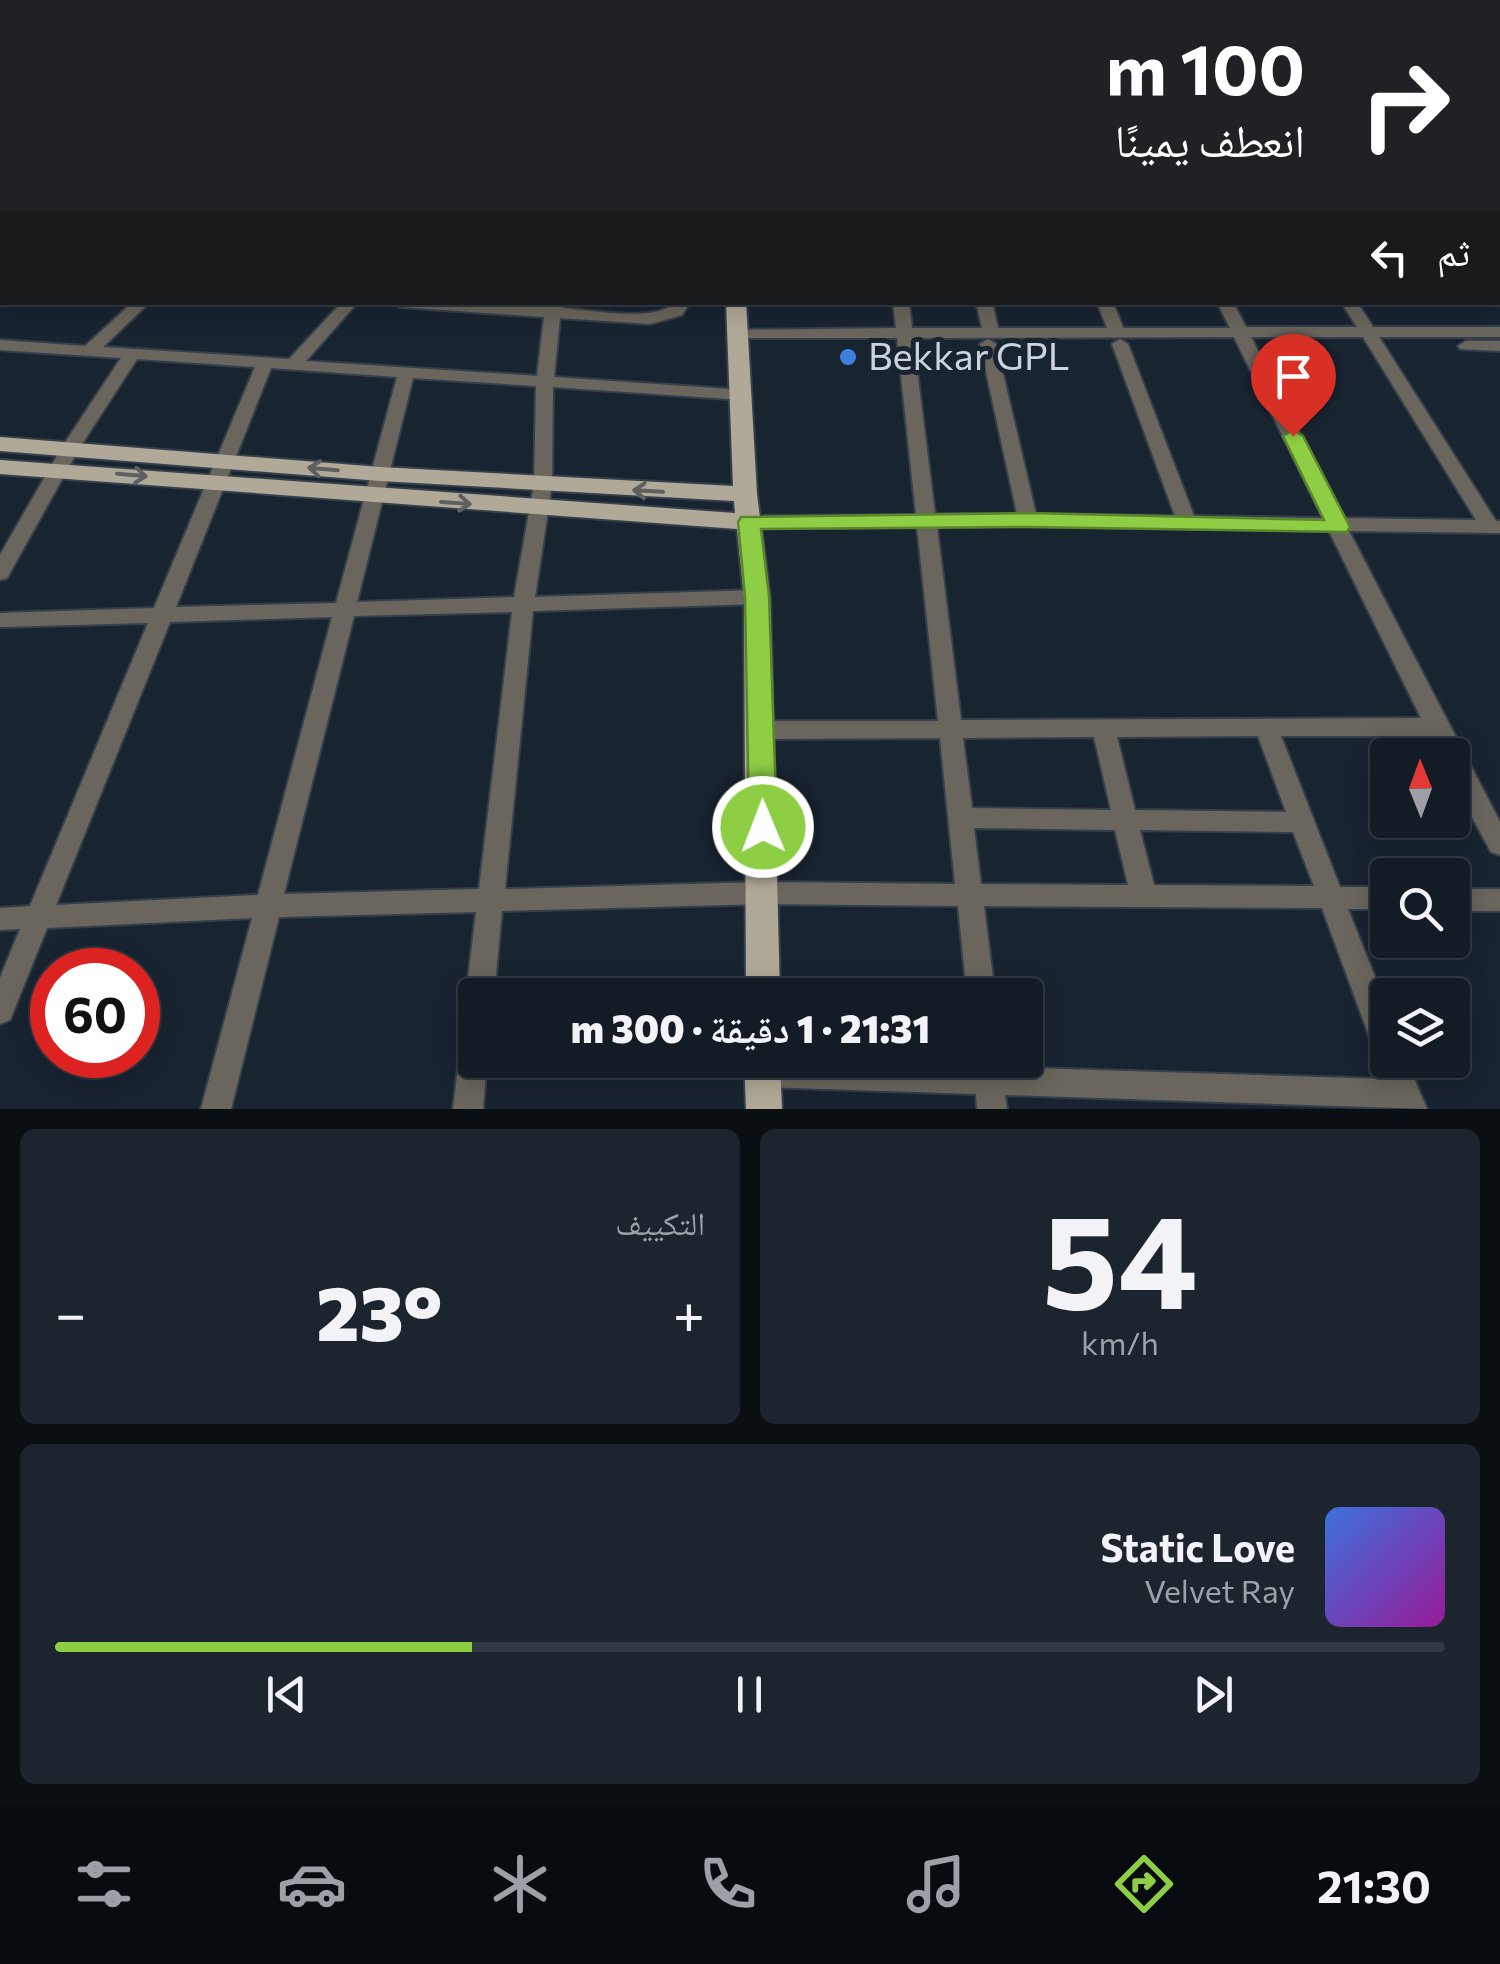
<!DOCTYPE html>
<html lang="ar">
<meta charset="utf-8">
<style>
:root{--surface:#131b25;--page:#1c242d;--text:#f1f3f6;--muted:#9da1a7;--line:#323942;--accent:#8dce44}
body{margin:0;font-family:Commissioner,"Noto Naskh Arabic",sans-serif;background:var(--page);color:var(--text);direction:rtl;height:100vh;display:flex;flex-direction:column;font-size:38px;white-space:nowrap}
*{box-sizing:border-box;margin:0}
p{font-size:32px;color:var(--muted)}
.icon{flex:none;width:55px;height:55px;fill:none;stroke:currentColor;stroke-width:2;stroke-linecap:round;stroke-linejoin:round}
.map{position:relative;height:1109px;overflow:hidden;direction:ltr}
.side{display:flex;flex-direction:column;gap:20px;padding:20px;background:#0a0f14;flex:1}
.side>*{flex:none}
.top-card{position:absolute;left:0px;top:0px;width:1500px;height:305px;box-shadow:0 5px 25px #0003,0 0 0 2px var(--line);direction:rtl;background:#202124;color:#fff;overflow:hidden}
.needle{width:65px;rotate:359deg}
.controls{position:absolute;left:1370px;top:738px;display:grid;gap:20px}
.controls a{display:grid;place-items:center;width:100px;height:100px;border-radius:10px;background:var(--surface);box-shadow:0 5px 25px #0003,0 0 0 2px var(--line);font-size:50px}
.speed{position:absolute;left:30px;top:948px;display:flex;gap:20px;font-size:50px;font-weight:700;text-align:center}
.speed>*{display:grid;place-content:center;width:130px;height:130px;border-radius:50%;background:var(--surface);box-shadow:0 5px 25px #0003,0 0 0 2px var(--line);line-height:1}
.speed .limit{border:15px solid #d22;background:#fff;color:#111}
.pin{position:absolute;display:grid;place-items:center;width:85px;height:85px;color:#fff;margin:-102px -42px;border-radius:50% 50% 50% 0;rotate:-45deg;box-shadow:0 0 10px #0007}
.pin .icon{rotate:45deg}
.me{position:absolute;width:110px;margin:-55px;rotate:359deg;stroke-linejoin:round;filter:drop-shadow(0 0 8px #0008)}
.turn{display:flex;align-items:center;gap:35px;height:210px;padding:0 30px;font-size:45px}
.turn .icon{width:130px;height:130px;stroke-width:2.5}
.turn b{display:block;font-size:70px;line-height:85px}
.then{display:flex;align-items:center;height:95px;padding:0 30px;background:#0003;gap:20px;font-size:38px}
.big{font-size:75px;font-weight:800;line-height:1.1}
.side .card{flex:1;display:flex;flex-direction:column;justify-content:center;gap:15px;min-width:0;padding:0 35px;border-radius:15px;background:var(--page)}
.side .dial{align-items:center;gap:0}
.dial b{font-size:130px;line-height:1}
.song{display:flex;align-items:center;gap:30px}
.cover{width:120px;height:120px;border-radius:15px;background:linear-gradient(135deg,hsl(220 70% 55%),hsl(300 70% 35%))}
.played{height:10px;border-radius:5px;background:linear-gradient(90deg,var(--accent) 30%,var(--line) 30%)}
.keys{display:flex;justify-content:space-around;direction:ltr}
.heat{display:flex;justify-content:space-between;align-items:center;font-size:55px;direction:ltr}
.side .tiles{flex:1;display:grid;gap:20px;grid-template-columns:1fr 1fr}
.card:last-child{grid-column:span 2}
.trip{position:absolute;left:458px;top:978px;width:585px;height:100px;border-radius:10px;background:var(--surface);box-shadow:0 5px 25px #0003,0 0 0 2px var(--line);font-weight:800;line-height:100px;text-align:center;direction:rtl}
.tabs{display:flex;height:160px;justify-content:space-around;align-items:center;background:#080b0f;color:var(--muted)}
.tabs .icon{width:70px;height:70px}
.tabs .selected{color:var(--accent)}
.tabs b{font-size:45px;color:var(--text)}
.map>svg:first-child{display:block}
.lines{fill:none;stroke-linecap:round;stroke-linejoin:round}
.river{fill:#205172;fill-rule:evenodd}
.minor-casing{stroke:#36404c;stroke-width:4}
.primary-casing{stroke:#36404c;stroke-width:4}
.minor{fill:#6a665d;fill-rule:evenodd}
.primary{fill:#b1a998;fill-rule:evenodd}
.oneway{stroke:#5d605f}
.route{fill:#8dce44;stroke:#5c862c;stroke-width:2.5}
.shop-dot{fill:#3f7fe0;stroke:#192431;stroke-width:4}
.labels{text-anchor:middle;stroke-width:10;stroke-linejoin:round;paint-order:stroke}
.poi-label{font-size:38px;fill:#ccd3dc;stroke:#192431;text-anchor:start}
</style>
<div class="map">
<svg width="1500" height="1109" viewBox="0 0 1500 1109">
<rect width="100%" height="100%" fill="#192431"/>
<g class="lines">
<path class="river" d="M 0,57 L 2,57 L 2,73 L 0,73 Z"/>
<defs>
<path id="minor" d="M 78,0 L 95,0 L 96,2 L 77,2 Z
M 0,17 L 2,17 L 2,23 L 0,23 Z
M 2,104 L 2,113 L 0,114 L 0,105 Z
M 0,140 L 2,140 L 2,148 L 0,148 Z
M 2,160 L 2,169 L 0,170 L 0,161 Z
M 0,228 L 2,228 L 2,236 L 0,236 Z
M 1498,262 L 1500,262 L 1500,272 L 1498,271 Z
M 0,267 L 2,268 L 2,276 L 0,277 Z
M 1498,277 L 1500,278 L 1500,288 L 1498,287 Z
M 2,288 L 2,299 L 0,300 L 0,289 Z
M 133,302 L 150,302 L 103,347 L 289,359 L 342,302 L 358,302 L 306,361 L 537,376 L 544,317 L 400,307 L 393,302 L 477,302 L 547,307 L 550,302 L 566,302 L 563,308 C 589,310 658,323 675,302 L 690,302 L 682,315 L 650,324 L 560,318 L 554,377 L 743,390 L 752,395 L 743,400 L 553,387 L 552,484 L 535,597 L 757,590 L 767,597 L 757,604 L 533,611 L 505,889 L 764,882 L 955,884 L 940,738 L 761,739 L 753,736 L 749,730 L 753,724 L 761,721 L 938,721 L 917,527 L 749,528 L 739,522 L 749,516 L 916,515 L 897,338 L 738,338 L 732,336 L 732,330 L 896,328 L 893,302 L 909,302 L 912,328 L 982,328 L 976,302 L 992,302 L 998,328 L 1107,328 L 1097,302 L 1113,302 L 1123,328 L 1230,328 L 1217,302 L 1233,302 L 1246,327 L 1357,327 L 1341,302 L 1357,302 L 1373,327 L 1500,327 L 1500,337 L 1379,337 L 1496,521 L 1500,521 L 1500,533 L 1349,531 L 1500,822 L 1500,855 L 1491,852 L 1452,780 L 1452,755 L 1439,755 L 1430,736 L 1281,736 L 1340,887 L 1388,887 L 1388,909 L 1348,909 L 1388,1010 L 1388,1060 L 1406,1060 L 1427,1109 L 1005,1095 L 1007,1109 L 977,1109 L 976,1094 L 762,1087 L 752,1083 L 748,1073 L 752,1063 L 760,1060 L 973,1066 L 973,1060 L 1001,1060 L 1002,1067 L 1385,1079 L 1322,908 L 984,906 L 995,995 L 967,995 L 958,906 L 764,904 L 502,911 L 494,995 L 475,995 L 475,1006 L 470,1004 L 466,995 L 476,912 L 279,917 L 231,1109 L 201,1109 L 252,918 L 47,928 L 10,1020 L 0,1024 L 0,978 L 20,929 L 0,930 L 0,908 L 30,906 L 148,623 L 0,627 L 0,613 L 154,608 L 255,367 L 137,359 L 80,447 L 7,578 L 0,580 L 0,555 L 62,447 L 121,358 L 0,350 L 0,340 L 85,346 ZM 1234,337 L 1323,518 L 1194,516 L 1128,344 L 1120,339 L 1112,344 L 1175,516 L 1036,514 L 996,344 L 988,339 L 980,344 L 1017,514 L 935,514 L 913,338 ZM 1251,337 L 1363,337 L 1476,520 L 1343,518 ZM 271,368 L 397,377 L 336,603 L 176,607 ZM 413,378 L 536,386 L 534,484 L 514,597 L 357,602 ZM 1028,526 L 1329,531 L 1421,718 L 961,720 L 937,527 ZM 512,612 L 479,889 L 284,894 L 354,616 ZM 332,617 L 258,895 L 56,905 L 170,622 ZM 1258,736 L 1286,812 L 1135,810 L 1117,737 ZM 1094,737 L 1111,810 L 972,808 L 963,738 ZM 974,828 L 1115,830 L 1128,885 L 981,884 ZM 1140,830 L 1293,832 L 1314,886 L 1154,885 Z
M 1466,341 L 1500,341 L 1500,351 L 1460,349 L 1458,346 Z
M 1452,889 L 1500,889 L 1500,911 L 1452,911 Z
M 475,1029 L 475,1060 L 487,1060 L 483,1109 L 453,1109 L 461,1042 L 465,1033 Z"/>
<path id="primary" d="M 685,0 L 699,0 L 700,2 L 687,2 Z
M 726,302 L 746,302 L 757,494 L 770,597 L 780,995 L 746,995 L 744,597 L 737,529 L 0,474 L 0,460 L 735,513 L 734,501 L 380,481 L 0,451 L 0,437 L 380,467 L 733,486 Z
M 744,1060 L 780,1060 L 782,1109 L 746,1109 Z"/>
</defs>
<use href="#minor" class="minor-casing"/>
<use href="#primary" class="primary-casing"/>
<use href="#minor" class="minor"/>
<use href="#primary" class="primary"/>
</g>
<defs><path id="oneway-shaft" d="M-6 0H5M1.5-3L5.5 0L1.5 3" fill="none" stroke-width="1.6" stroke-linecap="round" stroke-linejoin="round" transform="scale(2.5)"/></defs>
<g class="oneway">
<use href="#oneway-shaft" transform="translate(323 469) rotate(-175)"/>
<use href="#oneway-shaft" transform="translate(132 475) rotate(5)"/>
<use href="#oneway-shaft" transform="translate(648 491) rotate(-177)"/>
<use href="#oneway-shaft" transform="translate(456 503) rotate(4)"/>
</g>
<path class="route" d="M 1293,430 L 1303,436 L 1350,527 L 1347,532 L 1028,527 L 761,529 L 769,596 L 777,827 L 773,835 L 763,839 L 753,835 L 749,827 L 745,596 L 738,522 L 741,517 L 1028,513 L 1324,520 L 1283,436 Z"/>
<circle class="shop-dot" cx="848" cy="357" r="10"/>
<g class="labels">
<g class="poi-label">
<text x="868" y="370">Bekkar GPL</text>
</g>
</g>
</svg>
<div class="controls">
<a><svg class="needle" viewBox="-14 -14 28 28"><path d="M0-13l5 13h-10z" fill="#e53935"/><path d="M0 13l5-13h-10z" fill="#9da1a7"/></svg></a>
<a><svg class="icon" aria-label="search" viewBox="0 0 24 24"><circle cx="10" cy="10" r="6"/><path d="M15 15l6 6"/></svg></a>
<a><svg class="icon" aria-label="layers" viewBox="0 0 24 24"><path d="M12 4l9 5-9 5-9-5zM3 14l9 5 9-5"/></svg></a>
</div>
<div class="speed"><div class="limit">60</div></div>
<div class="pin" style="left:1293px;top:436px;background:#d93025"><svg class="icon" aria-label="arrive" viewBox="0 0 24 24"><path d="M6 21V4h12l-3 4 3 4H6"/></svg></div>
<svg class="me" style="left:763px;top:827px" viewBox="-20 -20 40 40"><circle r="17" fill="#8dce44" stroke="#fff" stroke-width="3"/><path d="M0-11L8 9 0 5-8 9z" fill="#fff"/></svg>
<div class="trip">21:31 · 1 دقيقة · 300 m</div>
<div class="top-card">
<div class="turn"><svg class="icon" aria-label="right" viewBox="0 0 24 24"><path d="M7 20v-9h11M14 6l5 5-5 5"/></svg><div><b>100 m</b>انعطف يمينًا</div></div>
<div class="then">ثم<svg class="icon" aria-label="left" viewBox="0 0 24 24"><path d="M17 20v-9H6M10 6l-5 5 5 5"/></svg></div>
</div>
</div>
<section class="side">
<div class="tiles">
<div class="card dial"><b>54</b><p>km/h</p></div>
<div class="card"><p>التكييف</p>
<div class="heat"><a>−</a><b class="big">23°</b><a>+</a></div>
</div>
<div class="card">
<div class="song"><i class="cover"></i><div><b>Static Love</b><p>Velvet Ray</p></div></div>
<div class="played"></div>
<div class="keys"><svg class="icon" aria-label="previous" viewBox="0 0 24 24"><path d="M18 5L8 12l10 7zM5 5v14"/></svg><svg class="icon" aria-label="pause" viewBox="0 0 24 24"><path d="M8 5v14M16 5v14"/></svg><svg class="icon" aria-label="next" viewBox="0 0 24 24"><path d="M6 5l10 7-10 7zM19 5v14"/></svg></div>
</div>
</div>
</section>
<nav class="tabs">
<b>21:30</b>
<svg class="icon selected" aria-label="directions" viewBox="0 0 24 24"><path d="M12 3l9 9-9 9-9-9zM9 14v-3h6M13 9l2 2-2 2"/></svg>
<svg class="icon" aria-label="music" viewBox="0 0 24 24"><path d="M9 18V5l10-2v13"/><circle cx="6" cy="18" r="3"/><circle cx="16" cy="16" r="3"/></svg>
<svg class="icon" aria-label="phone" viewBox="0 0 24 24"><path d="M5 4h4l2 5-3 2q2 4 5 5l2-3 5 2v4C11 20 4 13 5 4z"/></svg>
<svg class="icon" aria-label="climate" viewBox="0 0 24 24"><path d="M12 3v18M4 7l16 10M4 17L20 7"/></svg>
<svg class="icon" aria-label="car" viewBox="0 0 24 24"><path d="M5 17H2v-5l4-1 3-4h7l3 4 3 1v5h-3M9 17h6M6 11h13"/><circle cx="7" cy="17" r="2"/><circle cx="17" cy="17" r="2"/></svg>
<svg class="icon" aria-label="filters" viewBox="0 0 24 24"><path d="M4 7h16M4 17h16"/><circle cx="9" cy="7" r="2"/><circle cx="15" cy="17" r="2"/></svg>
</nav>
